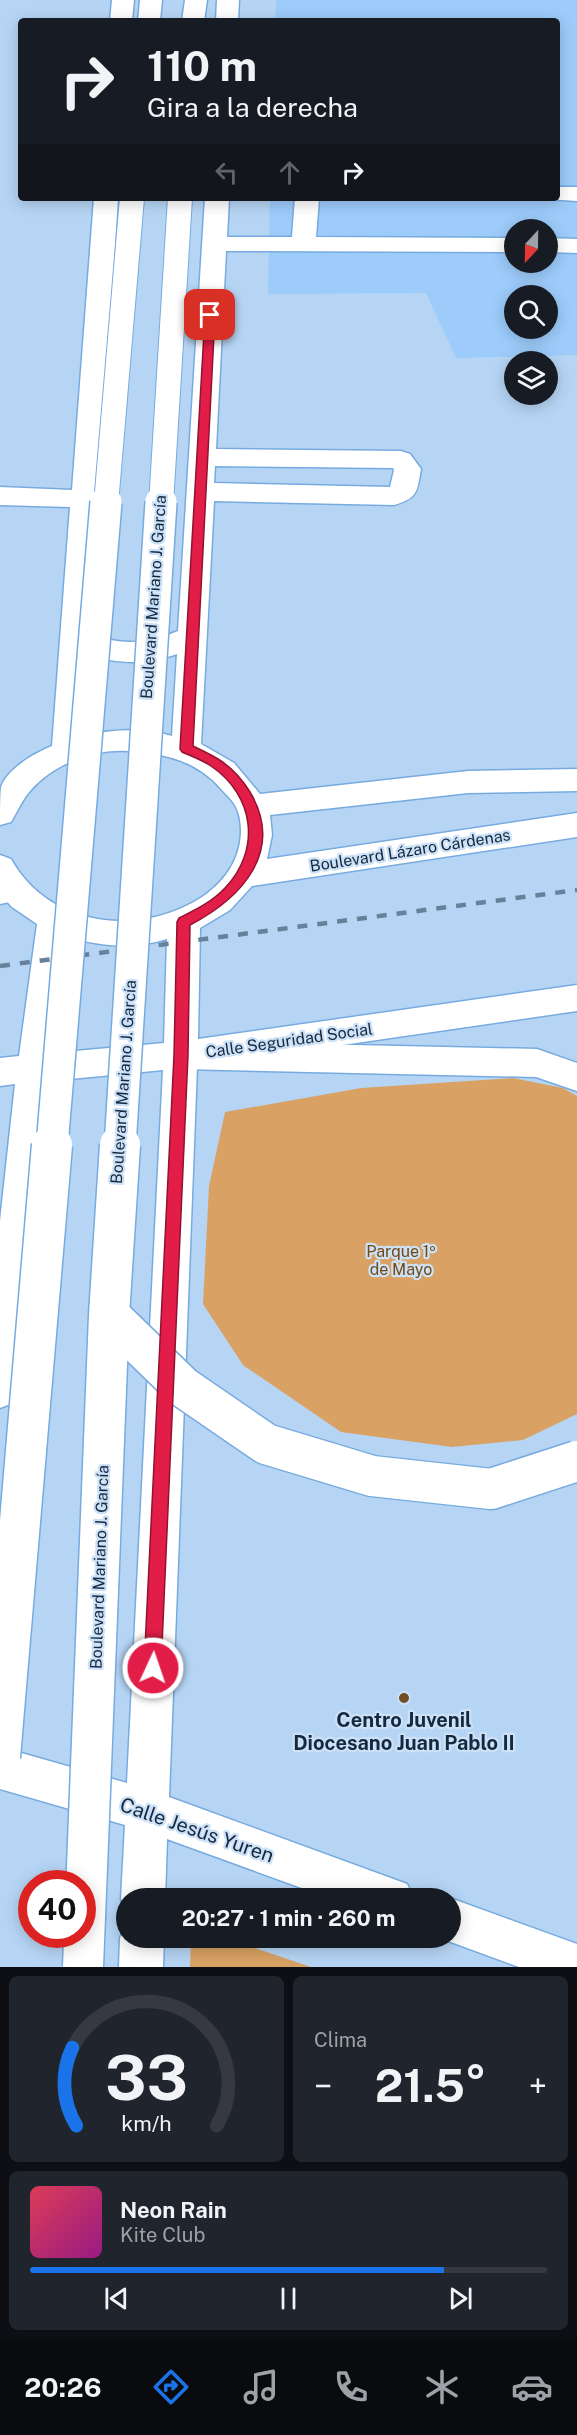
<!DOCTYPE html>
<html lang="es">
<meta charset="utf-8">
<style>
:root{--surface:#171b24;--page:#20242c;--text:#f1f3f6;--muted:#9ea1a6;--line:#363941;--accent:#1a73e8}
body{margin:0;font-family:"Public Sans",sans-serif;background:var(--page);color:var(--text);height:100vh;display:flex;flex-direction:column;font-size:22px;white-space:nowrap}
*{box-sizing:border-box;margin:0}
p{font-size:20px;color:var(--muted)}
.icon{flex:none;width:33px;height:33px;fill:none;stroke:currentColor;stroke-width:2;stroke-linecap:round;stroke-linejoin:round}
.map{position:relative;height:1967px;overflow:hidden}
.side{display:flex;flex-direction:column;gap:9px;padding:9px;background:#0d0f14;flex:1}
.side>*{flex:none}
.guide{position:absolute;left:18px;top:18px;width:542px;height:183px;border-radius:6px;box-shadow:0 3px 15px #0003;background:#171b24;color:var(--text);overflow:hidden}
.needle{width:39px;rotate:202deg}
.fabs{position:absolute;left:504px;top:219px;display:grid;gap:12px}
.fabs a{display:grid;place-items:center;width:54px;height:54px;border-radius:50%;background:var(--surface);box-shadow:0 3px 15px #0003;font-size:30px}
.speed{position:absolute;left:18px;top:1870px;display:flex;gap:12px;font-size:30px;font-weight:700;text-align:center}
.speed>*{display:grid;place-content:center;width:78px;height:78px;border-radius:50%;background:var(--surface);box-shadow:0 3px 15px #0003;line-height:1}
.speed .limit{border:9px solid #d22;background:#fff;color:#111}
.pin{position:absolute;display:grid;place-items:center;width:51px;height:51px;color:#fff;margin:-26px;border-radius:12px;box-shadow:0 3px 9px #0006}
.me{position:absolute;width:66px;margin:-33px;rotate:3deg;stroke-linejoin:round;filter:drop-shadow(0 0 4px #0008)}
.turn{display:flex;align-items:center;gap:21px;height:126px;padding:0 30px;font-size:27px}
.turn .icon{width:78px;height:78px;stroke-width:2.5}
.turn b{display:block;font-size:42px;line-height:51px}
.lanes{display:flex;align-items:center;height:57px;padding:0 30px;background:#0003;justify-content:center;gap:30px;direction:ltr}
.lanes .off{opacity:.35}
.big{font-size:45px;font-weight:700;line-height:1.1}
.side .widget{flex:1;display:flex;flex-direction:column;justify-content:center;gap:9px;min-width:0;padding:0 21px;border-radius:9px;background:var(--page)}
.side .dial{align-items:center;gap:0}
.dial svg{height:156px;overflow:visible;fill:none;stroke:var(--line);stroke-width:7;stroke-linecap:round;text-anchor:middle}
.dial text{fill:var(--text);stroke:none}
.song{display:flex;align-items:center;gap:18px}
.cover{width:72px;height:72px;border-radius:9px;background:linear-gradient(135deg,hsl(350 70% 55%),hsl(310 70% 35%))}
.played{height:6px;border-radius:3px;background:linear-gradient(90deg,var(--accent) 80%,var(--line) 80%)}
.keys{display:flex;justify-content:space-around;direction:ltr}
.heat{display:flex;justify-content:space-between;align-items:center;font-size:33px;direction:ltr}
.side .tiles{flex:1;display:grid;gap:9px;grid-template-columns:1fr 1fr}
.widget:last-child{grid-column:span 2}
.trip{position:absolute;left:116px;top:1888px;width:345px;height:60px;border-radius:30px;background:var(--surface);box-shadow:0 3px 15px #0003;font-weight:700;line-height:60px;text-align:center}
.tabs{display:flex;height:96px;justify-content:space-around;align-items:center;background:#090b0e;color:var(--muted)}
.tabs .icon{width:42px;height:42px}
.tabs .active{color:var(--accent)}
.tabs b{font-size:27px;color:var(--text)}
.map>svg:first-child{display:block}
.built{fill:#9dccfb;fill-rule:evenodd}
.green{fill:#d9a264}
.lines{fill:none;stroke-linecap:round;stroke-linejoin:round}
.minor-casing{stroke:#77abdf;stroke-width:3}
.major-casing{stroke:#77abdf;stroke-width:3}
.minor{fill:#fff;fill-rule:evenodd}
.major{fill:#fff;fill-rule:evenodd}
.rail{stroke:#67819b;stroke-width:4.5;stroke-dasharray:10 10;stroke-linecap:butt}
.major-bridge-far2-casing{stroke:#77abdf;stroke-width:26;stroke-linecap:butt}
.major-bridge-far1-casing{stroke:#77abdf;stroke-width:34;stroke-linecap:butt}
.major-bridge-casing{stroke:#77abdf;stroke-width:43;stroke-linecap:butt}
.major-bridge-far2{stroke:#fff;stroke-width:24}
.major-bridge-far1{stroke:#fff;stroke-width:31}
.major-bridge{stroke:#fff;stroke-width:40}
.route{fill:#e11d48;stroke:#92132f;stroke-width:1.5}
.poi-dot{fill:#704e26;stroke:#cce1f7;stroke-width:2}
.labels{text-anchor:middle;stroke-width:4.5;stroke-linejoin:round;paint-order:stroke}
.street-label{font-size:16px;fill:#14293e;stroke:#cce1f7}
.park-label{font-size:16px;fill:#724912;stroke:#cce1f7}
.near-poi-label{font-size:20px;font-weight:bold;fill:#14293e;stroke:#cce1f7}
.near-street-label{font-size:20px;fill:#14293e;stroke:#cce1f7}
</style>
<div class="map">
<svg width="577" height="1967" viewBox="0 0 577 1967">
<rect width="100%" height="100%" fill="#b6d5f5"/>
<path class="built" d="M 276,0 L 577,0 L 577,355 L 456,358 L 426,293 L 268,294 L 270,198 L 556,198 L 556,21 L 275,21 ZM 514,230 L 548,230 L 548,262 L 514,262 ZM 514,296 L 548,296 L 548,328 L 514,328 Z"/>
<path class="green" d="M 513,1078 L 563,1088 L 577,1096 L 577,1414 L 523,1440 L 452,1447 L 341,1432 L 243,1365 L 203,1304 L 209,1186 L 225,1112 L 361,1088 Z
M 191,1938 L 225,1938 L 311,1967 L 190,1967 Z"/>
<g class="lines">
<defs>
<path id="minor" d="M 112,0 L 134,0 L 132,21 L 110,21 Z
M 217,0 L 239,0 L 238,21 L 216,21 Z
M 556,187 L 577,187 L 577,201 L 548,199 L 556,198 Z
M 94,198 L 118,198 L 90,634 C 122,646 147,644 178,631 L 205,198 L 229,198 L 227,237 L 292,237 L 295,198 L 319,198 L 316,237 L 514,238 L 514,252 L 226,251 L 216,449 L 401,451 L 410,454 L 421,469 C 417,492 418,498 394,505 L 214,501 L 201,744 L 234,763 L 260,794 L 468,771 L 577,769 L 577,791 L 468,793 L 270,815 L 272,835 L 267,859 L 577,813 L 577,837 L 252,886 L 230,910 L 200,928 L 198,1039 L 577,985 L 577,1011 L 197,1066 L 169,1797 L 407,1884 L 414,1899 L 332,1899 L 167,1839 L 165,1899 L 126,1899 L 126,1911 L 121,1899 L 125,1825 L 0,1789 L 0,1747 L 127,1783 L 163,1070 L 50,1081 L 19,1391 L 13,1403 L 0,1408 L 0,1221 L 15,1084 L 0,1086 L 0,1058 L 19,1056 L 37,924 L 12,907 L 0,894 L 0,855 L 11,859 C 45,921 124,936 186,906 C 210,895 233,874 239,847 C 242,835 242,819 236,807 C 233,801 227,795 222,790 C 198,761 164,753 128,751 C 93,749 53,764 30,791 C 22,800 17,812 11,822 L 0,825 C 0,814 0,797 1,787 C 8,768 35,753 52,746 L 70,507 L 0,505 L 0,487 L 72,490 ZM 215,466 L 393,468 L 394,470 L 390,487 L 214,483 ZM 177,654 L 172,736 C 142,727 113,730 83,735 L 88,655 C 120,664 145,665 177,654 ZM 69,937 C 102,947 134,949 167,939 L 164,1043 L 53,1053 Z
M 548,238 L 577,239 L 577,253 L 548,252 Z
M 450,1898 L 577,1944 L 577,1967 L 519,1967 L 440,1938 L 450,1938 L 450,1899 L 447,1899 Z
M 126,1923 L 126,1938 L 164,1938 L 163,1967 L 119,1967 L 120,1938 Z"/>
<path id="major" d="M 140,0 L 162,0 L 160,21 L 138,21 Z
M 185,0 L 207,0 L 204,21 L 182,21 Z
M 14,878 L 25,881 L 30,890 L 25,899 L 0,904 L 0,880 Z
M 181,1041 L 537,1049 L 577,1063 L 577,1091 L 536,1077 L 181,1069 L 169,1065 L 164,1055 L 169,1045 Z"/>
</defs>
<use href="#minor" class="minor-casing"/>
<use href="#major" class="major-casing"/>
<use href="#minor" class="minor"/>
<use href="#major" class="major"/>
<path class="rail" d="M 0,966 L 577,890"/>
<defs>
<path id="major-bridge-far2" d="M 106,504 L 132,198
M 161,504 L 180,198"/>
<path id="major-bridge-far1" d="M 52,1146 L 106,502
M 120,1146 L 161,502"/>
<path id="major-bridge" d="M 109,1315 L 183,1387 L 266,1444 L 372,1476 L 491,1489 L 577,1461
M 0,1757 L 52,1145
M 83,1967 L 109,1315 L 120,1145"/>
</defs>
<use href="#major-bridge-far2" class="major-bridge-far2-casing"/>
<use href="#major-bridge-far1" class="major-bridge-far1-casing"/>
<use href="#major-bridge" class="major-bridge-casing"/>
<use href="#major-bridge-far2" class="major-bridge-far2"/>
<use href="#major-bridge-far1" class="major-bridge-far1"/>
<use href="#major-bridge" class="major-bridge"/>
</g>
<path class="route" d="M 210,312 L 215,315 L 193,746 C 201,750 210,754 218,759 C 231,767 242,779 250,792 C 285,851 242,898 190,925 L 188,1055 L 161,1668 L 159,1674 L 153,1677 L 147,1674 L 144,1668 L 174,1055 L 177,922 L 179,918 C 195,910 212,902 225,888 C 261,850 255,796 211,766 C 202,760 191,756 182,752 L 180,749 L 205,315 Z"/>
<circle class="poi-dot" cx="404" cy="1698" r="6"/>
<g class="labels">
<g class="street-label">
<text transform="translate(153 597) rotate(-86)" y="6">Boulevard Mariano J. García</text>
<text transform="translate(410 850) rotate(-9)" y="6">Boulevard Lázaro Cárdenas</text>
<text transform="translate(289 1040) rotate(-8)" y="6">Calle Seguridad Social</text>
<text transform="translate(123 1082) rotate(-86)" y="6">Boulevard Mariano J. García</text>
<text transform="translate(99 1567) rotate(-88)" y="6">Boulevard Mariano J. García</text>
</g>
<g class="park-label">
<text x="401" y="1257">Parque 1º<tspan x="401" dy="18">de Mayo</tspan></text>
</g>
<g class="near-poi-label">
<text x="404" y="1727">Centro Juvenil<tspan x="404" dy="23">Diocesano Juan Pablo II</tspan></text>
</g>
<g class="near-street-label">
<text transform="translate(197 1830) rotate(19)" y="7">Calle Jesús Yuren</text>
</g>
</g>
</svg>
<div class="fabs">
<a><svg class="needle" viewBox="-14 -14 28 28"><path d="M0-13l5 13h-10z" fill="#e53935"/><path d="M0 13l5-13h-10z" fill="#9ea1a6"/></svg></a>
<a><svg class="icon" aria-label="search" viewBox="0 0 24 24"><circle cx="10" cy="10" r="6"/><path d="M15 15l6 6"/></svg></a>
<a><svg class="icon" aria-label="layers" viewBox="0 0 24 24"><path d="M12 4l9 5-9 5-9-5zM3 14l9 5 9-5"/></svg></a>
</div>
<div class="speed"><div class="limit">40</div></div>
<div class="pin" style="left:210px;top:315px;background:#d93025"><svg class="icon" aria-label="arrive" viewBox="0 0 24 24"><path d="M6 21V4h12l-3 4 3 4H6"/></svg></div>
<svg class="me" style="left:153px;top:1668px" viewBox="-20 -20 40 40"><circle r="17" fill="#e11d48" stroke="#fff" stroke-width="3"/><path d="M0-11L8 9 0 5-8 9z" fill="#fff"/></svg>
<div class="trip">20:27 · 1 min · 260 m</div>
<div class="guide">
<div class="turn"><svg class="icon" aria-label="right" viewBox="0 0 24 24"><path d="M7 20v-9h11M14 6l5 5-5 5"/></svg><div><b>110 m</b>Gira a la derecha</div></div>
<div class="lanes"><svg class="icon off" aria-label="left" viewBox="0 0 24 24"><path d="M17 20v-9H6M10 6l-5 5 5 5"/></svg><svg class="icon off" aria-label="ahead" viewBox="0 0 24 24"><path d="M12 20V5M6 11l6-6 6 6"/></svg><svg class="icon" aria-label="right" viewBox="0 0 24 24"><path d="M7 20v-9h11M14 6l5 5-5 5"/></svg></div>
</div>
</div>
<section class="side">
<div class="tiles">
<div class="widget dial"><svg viewBox="0 0 100 80">
<path d="M14 69A42 42 0 1 1 86 69"/>
<path d="M14 69A42 42 0 0 1 12 29" stroke="#1a73e8"/>
<text x="50" y="56" font-size="32" font-weight="700">33</text>
<text x="50" y="72" font-size="11">km/h</text>
</svg></div>
<div class="widget"><p>Clima</p>
<div class="heat"><a>−</a><b class="big">21.5°</b><a>+</a></div>
</div>
<div class="widget">
<div class="song"><i class="cover"></i><div><b>Neon Rain</b><p>Kite Club</p></div></div>
<div class="played"></div>
<div class="keys"><svg class="icon" aria-label="previous" viewBox="0 0 24 24"><path d="M18 5L8 12l10 7zM5 5v14"/></svg><svg class="icon" aria-label="pause" viewBox="0 0 24 24"><path d="M8 5v14M16 5v14"/></svg><svg class="icon" aria-label="next" viewBox="0 0 24 24"><path d="M6 5l10 7-10 7zM19 5v14"/></svg></div>
</div>
</div>
</section>
<nav class="tabs">
<b>20:26</b>
<svg class="icon active" aria-label="directions" viewBox="0 0 24 24"><path d="M12 3l9 9-9 9-9-9zM9 14v-3h6M13 9l2 2-2 2"/></svg>
<svg class="icon" aria-label="music" viewBox="0 0 24 24"><path d="M9 18V5l10-2v13"/><circle cx="6" cy="18" r="3"/><circle cx="16" cy="16" r="3"/></svg>
<svg class="icon" aria-label="phone" viewBox="0 0 24 24"><path d="M5 4h4l2 5-3 2q2 4 5 5l2-3 5 2v4C11 20 4 13 5 4z"/></svg>
<svg class="icon" aria-label="climate" viewBox="0 0 24 24"><path d="M12 3v18M4 7l16 10M4 17L20 7"/></svg>
<svg class="icon" aria-label="car" viewBox="0 0 24 24"><path d="M5 17H2v-5l4-1 3-4h7l3 4 3 1v5h-3M9 17h6M6 11h13"/><circle cx="7" cy="17" r="2"/><circle cx="17" cy="17" r="2"/></svg>
</nav>
